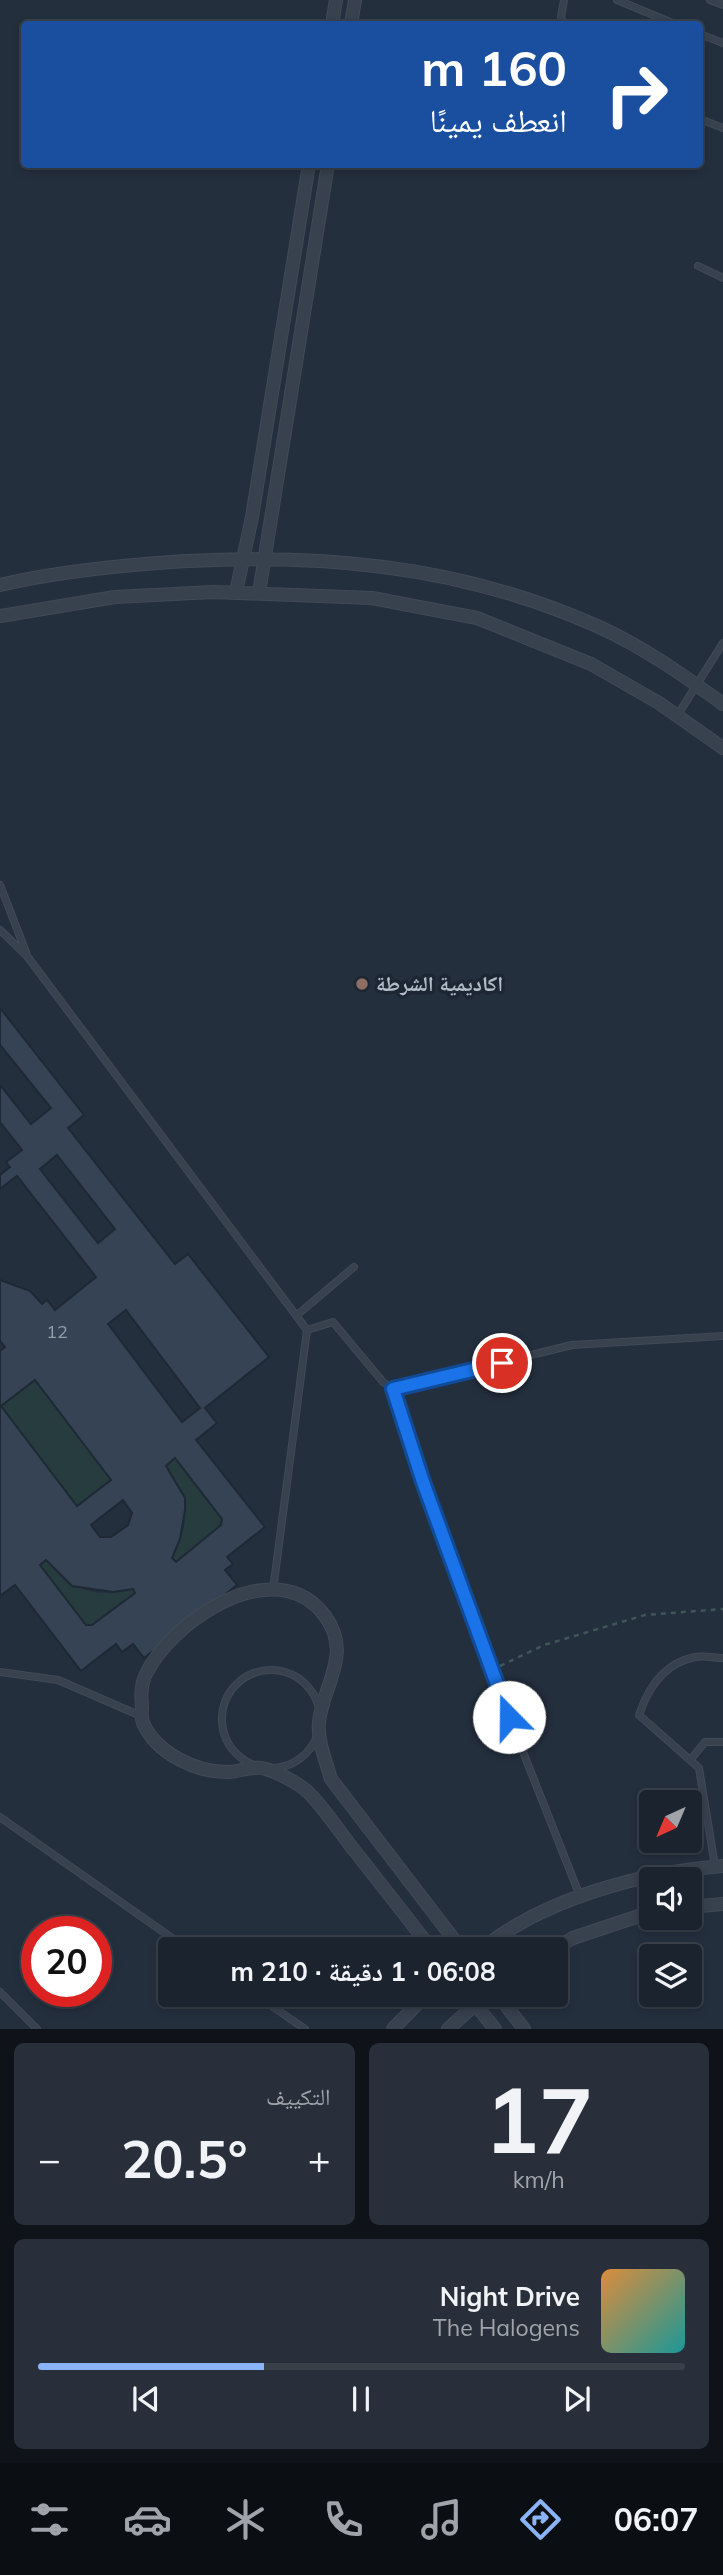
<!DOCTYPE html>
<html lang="ar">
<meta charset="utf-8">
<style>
:root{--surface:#1b232e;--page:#282f3a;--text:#f1f3f6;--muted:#a0a4aa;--line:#39404a;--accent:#8ab4f8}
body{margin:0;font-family:Mulish,"Noto Naskh Arabic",sans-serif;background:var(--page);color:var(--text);direction:rtl;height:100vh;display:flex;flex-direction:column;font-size:26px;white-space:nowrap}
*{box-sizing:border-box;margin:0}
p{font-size:23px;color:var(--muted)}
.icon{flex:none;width:38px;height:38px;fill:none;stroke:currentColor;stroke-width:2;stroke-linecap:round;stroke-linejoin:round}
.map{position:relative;height:2029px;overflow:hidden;direction:ltr}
.side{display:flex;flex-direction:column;gap:14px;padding:14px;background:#0f1319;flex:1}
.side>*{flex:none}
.hud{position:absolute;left:21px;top:21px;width:682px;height:147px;border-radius:7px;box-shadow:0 4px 10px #0003,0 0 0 2px var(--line);direction:rtl;background:#1a4fa0;color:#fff;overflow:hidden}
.needle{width:46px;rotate:224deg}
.buttons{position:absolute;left:639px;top:1790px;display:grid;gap:14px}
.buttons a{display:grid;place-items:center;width:63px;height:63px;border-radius:7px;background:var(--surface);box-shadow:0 4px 10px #0003,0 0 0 2px var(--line);font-size:35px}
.speed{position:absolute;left:21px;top:1916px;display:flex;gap:14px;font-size:35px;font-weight:700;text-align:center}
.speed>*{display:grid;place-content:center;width:91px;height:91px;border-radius:50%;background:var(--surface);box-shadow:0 4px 10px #0003,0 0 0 2px var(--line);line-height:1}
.speed .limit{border:10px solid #d22;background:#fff;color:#111}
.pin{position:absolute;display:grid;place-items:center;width:60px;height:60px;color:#fff;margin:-30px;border:4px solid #fff;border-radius:50%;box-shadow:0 2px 7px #0007}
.me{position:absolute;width:77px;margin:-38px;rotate:338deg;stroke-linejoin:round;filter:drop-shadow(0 0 5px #0008)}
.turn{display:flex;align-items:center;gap:24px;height:147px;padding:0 21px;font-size:32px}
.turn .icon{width:91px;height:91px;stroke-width:2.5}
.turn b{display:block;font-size:49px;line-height:60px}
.big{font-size:52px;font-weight:700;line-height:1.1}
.side .widget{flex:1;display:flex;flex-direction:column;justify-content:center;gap:10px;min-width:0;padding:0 24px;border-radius:10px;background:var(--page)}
.side .dial{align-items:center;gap:0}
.dial b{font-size:91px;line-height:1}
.song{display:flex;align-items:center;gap:21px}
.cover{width:84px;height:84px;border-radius:10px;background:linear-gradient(135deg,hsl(30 70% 55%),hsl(180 70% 35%))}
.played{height:7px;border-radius:4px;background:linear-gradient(90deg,var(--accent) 35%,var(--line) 35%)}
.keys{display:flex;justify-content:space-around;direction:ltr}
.heat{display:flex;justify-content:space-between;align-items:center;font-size:38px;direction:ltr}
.side .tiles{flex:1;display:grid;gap:14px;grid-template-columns:1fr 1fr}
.widget:last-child{grid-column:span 2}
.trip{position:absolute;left:158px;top:1937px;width:410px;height:70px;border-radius:7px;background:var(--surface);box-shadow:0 4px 10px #0003,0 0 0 2px var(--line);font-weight:700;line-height:70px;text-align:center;direction:rtl}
.dock{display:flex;height:112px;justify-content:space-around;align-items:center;background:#0b0e12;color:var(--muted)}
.dock .icon{width:49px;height:49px}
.dock .active{color:var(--accent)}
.dock b{font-size:32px;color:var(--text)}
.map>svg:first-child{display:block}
.green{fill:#263c3f}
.building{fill:#364354;stroke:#1f2835;stroke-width:2;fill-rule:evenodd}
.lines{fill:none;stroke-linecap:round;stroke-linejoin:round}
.lane-casing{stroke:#414a57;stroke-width:8}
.street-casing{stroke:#414a57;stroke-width:14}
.path{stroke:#3f5557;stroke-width:2.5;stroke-dasharray:5 5;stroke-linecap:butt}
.lane{stroke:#38414e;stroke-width:6}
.street{stroke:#38414e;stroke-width:12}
.route-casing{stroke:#114b97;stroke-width:18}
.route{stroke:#1a73e8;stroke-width:12}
.education-dot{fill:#8d6e63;stroke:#1d2633;stroke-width:2.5}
.labels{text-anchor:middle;stroke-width:7;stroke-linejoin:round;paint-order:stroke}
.number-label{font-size:18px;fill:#929caa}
.poi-label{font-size:21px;font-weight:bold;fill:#b4bcc9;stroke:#1d2633;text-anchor:start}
</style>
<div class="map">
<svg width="723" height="2029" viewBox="0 0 723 2029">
<rect width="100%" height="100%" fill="#242f3e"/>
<path class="green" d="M 35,1380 L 111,1480 L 77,1506 L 1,1406 Z
M 175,1458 L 222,1519 L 221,1525 L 176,1562 L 172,1558 C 192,1521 188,1499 166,1466 Z
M 46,1560 C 72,1590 93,1599 133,1589 L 135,1593 L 92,1625 L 86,1625 L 40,1565 Z"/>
<path class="building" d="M 0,1008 L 84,1115 L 68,1128 L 175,1264 L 188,1254 L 269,1357 L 205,1408 L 217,1423 L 196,1440 L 265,1527 L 227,1557 L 233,1564 L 225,1570 L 237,1585 L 144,1658 L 133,1644 L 122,1652 L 116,1644 L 81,1671 L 15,1585 L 0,1596 L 0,1351 L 5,1347 L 0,1341 L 0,1280 L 30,1291 L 42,1304 L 47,1300 L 55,1310 L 96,1277 L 17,1176 L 0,1189 L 0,1175 L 10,1167 L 6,1162 L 22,1150 L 0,1122 L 0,1085 L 31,1124 L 51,1108 L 0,1045 ZM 57,1155 L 115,1229 L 98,1243 L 40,1169 ZM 126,1310 L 200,1408 L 182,1422 L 108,1324 ZM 35,1380 L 111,1480 L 77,1506 L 1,1406 ZM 175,1458 L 222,1519 L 221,1525 L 176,1562 L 172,1558 L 180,1539 L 185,1510 L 185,1498 L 166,1466 ZM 123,1500 L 132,1513 L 128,1525 L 111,1537 L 100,1537 L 91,1525 ZM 46,1560 L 72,1586 L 113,1592 L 133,1589 L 135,1593 L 92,1625 L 86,1625 L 40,1565 Z"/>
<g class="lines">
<defs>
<path id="lane" d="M 564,0 L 561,17 L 564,24
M 617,0 L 675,24
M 710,0 L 723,5
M 700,34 L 723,43
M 700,119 L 723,128
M 698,266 L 723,278
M 677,716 L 723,643
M 0,885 L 26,952
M 0,930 L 27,956 L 307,1330 L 273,1590
M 297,1315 L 354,1267
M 307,1330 L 333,1322 L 383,1382 L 393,1389 L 572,1345 L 723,1336
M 393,1389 L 423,1482 L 491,1671 L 580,1896
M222 1719a49 49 0 1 1 98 0a49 49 0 1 1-98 0Z
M 0,1672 L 58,1680 L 141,1716
M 691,1759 L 705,1742 L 723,1742
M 0,1817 L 189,1950
M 715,1866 L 699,1768 L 639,1715 C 648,1688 664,1663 695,1657 C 703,1655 714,1658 723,1658
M 0,1992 L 37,2029
M 256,1995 L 305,2029"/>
<path id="street" d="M 332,24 L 336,0
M 351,24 L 355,0
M 0,585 C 51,573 105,567 157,563 C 310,552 456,563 597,626 C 642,646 683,675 723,704
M 236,592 L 252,517 L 309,164
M 259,593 L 328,164
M 0,616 L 115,597 L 213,592 L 372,598 L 477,618 L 591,664 L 659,703 L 723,748
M 690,1907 L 723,1904
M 432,1950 C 406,1916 380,1883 354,1850 C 339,1831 325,1809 308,1792 C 298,1783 279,1773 266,1769 C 256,1765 241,1771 230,1772 C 197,1773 157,1754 143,1723 C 141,1718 142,1712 142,1707 C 141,1697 141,1685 145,1676 C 170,1621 276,1550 325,1616 C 353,1654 323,1685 319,1722 C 317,1740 326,1761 331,1779 L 462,1950
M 481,1950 C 544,1898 644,1872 723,1866
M 553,1950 L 573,1938 L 651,1912
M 468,1995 L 495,2029
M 498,1995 L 524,2029
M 393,2029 L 426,1995
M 448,2029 L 486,1995"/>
</defs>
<use href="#lane" class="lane-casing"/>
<use href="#street" class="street-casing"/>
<path class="path" d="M 500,1666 L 544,1645 L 645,1615 L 723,1609"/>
<use href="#lane" class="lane"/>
<use href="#street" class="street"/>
</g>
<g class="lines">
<defs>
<path id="route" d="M 502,1363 L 393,1389 L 423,1482 L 509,1717"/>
</defs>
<use href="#route" class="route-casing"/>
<use href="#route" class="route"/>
</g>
<circle class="education-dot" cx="362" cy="984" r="7"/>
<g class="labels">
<g class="number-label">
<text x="57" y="1338">12</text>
</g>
<g class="poi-label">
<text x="376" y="991">اكاديمية الشرطة</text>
</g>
</g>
</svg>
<div class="buttons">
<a><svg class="needle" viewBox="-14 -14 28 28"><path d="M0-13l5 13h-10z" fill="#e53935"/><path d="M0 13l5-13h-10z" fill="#a0a4aa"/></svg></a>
<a><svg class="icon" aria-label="sound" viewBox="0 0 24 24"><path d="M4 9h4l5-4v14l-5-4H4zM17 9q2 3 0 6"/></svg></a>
<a><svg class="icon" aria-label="layers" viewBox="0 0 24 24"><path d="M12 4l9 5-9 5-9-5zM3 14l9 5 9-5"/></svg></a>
</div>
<div class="speed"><div class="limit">20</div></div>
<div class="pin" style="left:502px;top:1363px;background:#d93025"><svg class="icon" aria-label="arrive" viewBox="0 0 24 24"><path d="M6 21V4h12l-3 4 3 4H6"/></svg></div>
<svg class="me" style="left:509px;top:1717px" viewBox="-20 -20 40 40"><circle r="19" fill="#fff"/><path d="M0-13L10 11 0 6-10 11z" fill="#1a73e8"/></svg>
<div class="trip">06:08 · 1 دقيقة · 210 m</div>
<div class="hud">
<div class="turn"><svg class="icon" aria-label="right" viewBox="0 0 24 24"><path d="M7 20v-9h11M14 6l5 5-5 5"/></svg><div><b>160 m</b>انعطف يمينًا</div></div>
</div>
</div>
<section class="side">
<div class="tiles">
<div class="widget dial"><b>17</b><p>km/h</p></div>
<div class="widget"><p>التكييف</p>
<div class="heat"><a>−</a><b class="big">20.5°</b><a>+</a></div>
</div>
<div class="widget">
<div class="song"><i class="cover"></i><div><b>Night Drive</b><p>The Halogens</p></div></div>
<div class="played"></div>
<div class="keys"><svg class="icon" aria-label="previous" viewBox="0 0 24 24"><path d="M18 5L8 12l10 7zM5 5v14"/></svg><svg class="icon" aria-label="pause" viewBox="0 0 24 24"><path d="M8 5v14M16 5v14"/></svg><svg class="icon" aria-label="next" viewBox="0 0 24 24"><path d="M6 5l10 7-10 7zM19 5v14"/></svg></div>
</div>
</div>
</section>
<nav class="dock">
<b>06:07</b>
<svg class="icon active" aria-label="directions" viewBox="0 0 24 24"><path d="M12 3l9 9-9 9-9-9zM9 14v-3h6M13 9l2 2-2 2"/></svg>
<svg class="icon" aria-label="music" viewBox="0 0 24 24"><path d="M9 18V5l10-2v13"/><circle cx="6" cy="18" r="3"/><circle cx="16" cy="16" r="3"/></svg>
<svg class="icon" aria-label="phone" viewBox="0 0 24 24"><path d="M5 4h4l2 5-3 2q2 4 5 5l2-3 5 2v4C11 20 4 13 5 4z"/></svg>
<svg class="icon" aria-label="climate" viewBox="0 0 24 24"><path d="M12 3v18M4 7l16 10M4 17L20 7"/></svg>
<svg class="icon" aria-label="car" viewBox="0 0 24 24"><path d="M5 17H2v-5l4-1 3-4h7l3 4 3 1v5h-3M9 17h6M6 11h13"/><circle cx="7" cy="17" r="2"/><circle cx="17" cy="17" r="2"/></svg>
<svg class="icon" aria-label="filters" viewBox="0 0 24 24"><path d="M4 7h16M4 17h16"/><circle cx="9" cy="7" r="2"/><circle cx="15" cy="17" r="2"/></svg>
</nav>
